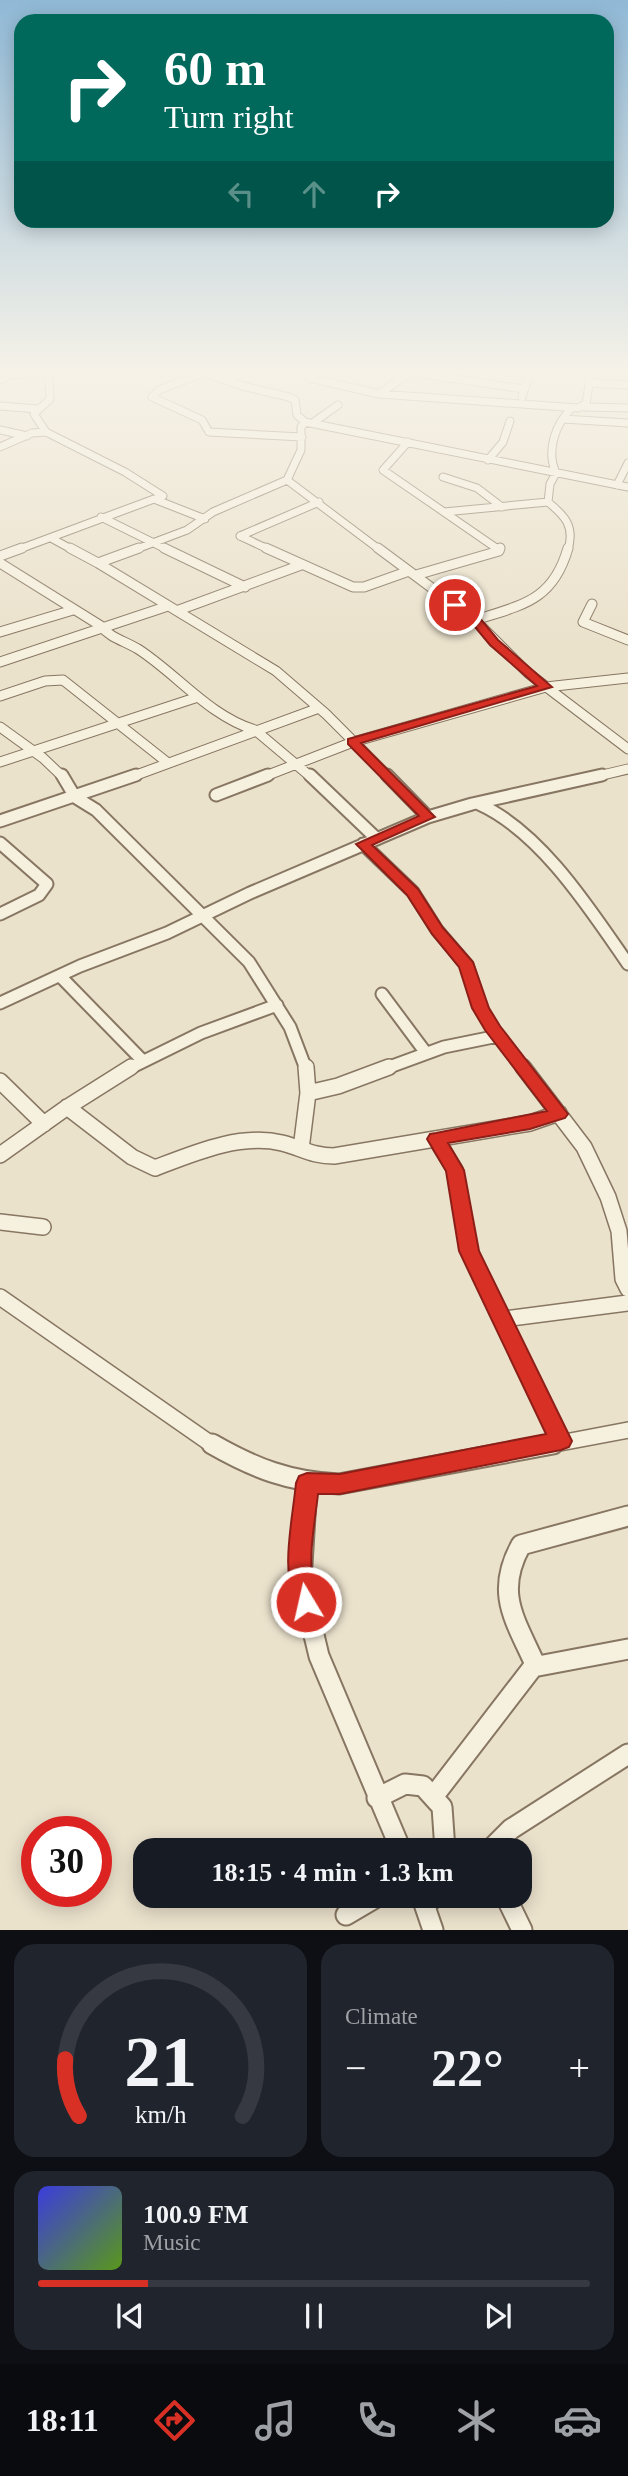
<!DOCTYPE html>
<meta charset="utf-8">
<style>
:root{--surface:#171b24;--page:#20242c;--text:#f1f3f6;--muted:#9ea1a6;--line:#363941;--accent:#d93025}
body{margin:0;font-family:"Times New Roman",serif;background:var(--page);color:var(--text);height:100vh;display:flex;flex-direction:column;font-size:26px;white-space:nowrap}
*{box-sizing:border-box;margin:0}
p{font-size:23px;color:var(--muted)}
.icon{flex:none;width:38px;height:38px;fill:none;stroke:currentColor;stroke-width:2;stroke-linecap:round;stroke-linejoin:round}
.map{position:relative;height:1930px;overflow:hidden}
.drawer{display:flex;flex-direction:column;gap:14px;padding:14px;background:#0d0f14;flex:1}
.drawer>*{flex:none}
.banner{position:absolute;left:14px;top:14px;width:600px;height:214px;border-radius:21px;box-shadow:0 4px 18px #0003;background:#00695c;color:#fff;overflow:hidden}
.speed{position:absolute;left:21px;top:1816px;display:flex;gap:14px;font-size:35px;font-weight:700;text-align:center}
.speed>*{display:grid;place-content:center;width:91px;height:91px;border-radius:50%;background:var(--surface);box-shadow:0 4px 18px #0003;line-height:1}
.speed .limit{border:10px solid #d22;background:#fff;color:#111}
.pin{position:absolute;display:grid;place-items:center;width:60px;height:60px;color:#fff;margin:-30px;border:4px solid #fff;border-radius:50%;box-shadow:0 2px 7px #0007}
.me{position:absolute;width:77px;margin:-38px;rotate:351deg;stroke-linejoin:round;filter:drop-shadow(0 0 5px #0008)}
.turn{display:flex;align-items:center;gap:24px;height:147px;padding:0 35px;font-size:32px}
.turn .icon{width:91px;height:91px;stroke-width:2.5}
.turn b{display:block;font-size:49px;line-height:60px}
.lanes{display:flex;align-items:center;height:66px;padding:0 35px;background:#0003;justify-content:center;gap:35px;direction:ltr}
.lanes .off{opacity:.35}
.big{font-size:52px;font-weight:700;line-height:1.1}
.drawer .widget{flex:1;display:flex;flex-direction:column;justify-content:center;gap:10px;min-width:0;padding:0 24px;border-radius:21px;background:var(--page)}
.drawer .dial{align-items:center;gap:0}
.dial svg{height:182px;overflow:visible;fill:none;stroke:var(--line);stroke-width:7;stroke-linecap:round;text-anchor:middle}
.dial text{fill:var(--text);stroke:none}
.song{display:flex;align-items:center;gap:21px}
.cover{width:84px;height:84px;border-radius:10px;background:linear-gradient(135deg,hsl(240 70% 55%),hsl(90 70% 35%))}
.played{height:7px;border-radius:4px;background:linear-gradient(90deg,var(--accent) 20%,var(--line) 20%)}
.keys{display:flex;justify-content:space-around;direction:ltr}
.heat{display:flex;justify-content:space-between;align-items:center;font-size:38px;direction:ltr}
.drawer .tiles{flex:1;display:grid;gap:14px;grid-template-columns:1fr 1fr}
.widget:last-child{grid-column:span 2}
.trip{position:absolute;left:133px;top:1838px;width:399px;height:70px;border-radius:21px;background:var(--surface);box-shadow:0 4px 18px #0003;font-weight:700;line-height:70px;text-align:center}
.dock{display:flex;height:112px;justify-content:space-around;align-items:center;background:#090b0e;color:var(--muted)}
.dock .icon{width:49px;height:49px}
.dock .active{color:var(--accent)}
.dock b{font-size:32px;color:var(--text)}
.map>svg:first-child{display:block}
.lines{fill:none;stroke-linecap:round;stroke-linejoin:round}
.minor-far4-casing{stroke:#877661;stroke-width:9}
.minor-far3-casing{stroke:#877661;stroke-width:11}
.minor-far2-casing{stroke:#877661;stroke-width:15}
.minor-far1-casing{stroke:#877661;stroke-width:18}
.minor-casing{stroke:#877661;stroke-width:23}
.minor-far4{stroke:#f6f0df;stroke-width:7}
.minor-far3{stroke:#f6f0df;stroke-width:9}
.minor-far2{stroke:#f6f0df;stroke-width:11}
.minor-far1{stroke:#f6f0df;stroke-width:15}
.minor{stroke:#f6f0df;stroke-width:19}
.route{fill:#d93025;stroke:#8d1f18;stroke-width:2}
</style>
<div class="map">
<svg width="628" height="1930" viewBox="0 0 628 1930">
<rect width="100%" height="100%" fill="#ebe2cc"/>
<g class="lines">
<defs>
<path id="minor-far4" d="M 202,372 L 242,386 L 289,397 L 295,400 L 297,415 L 305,422
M 302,372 L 310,378 L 379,394 L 578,408 L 586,404 L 591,372
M 409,372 L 524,389
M 43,373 L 49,379 L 50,399 L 34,414 L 46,432
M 203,373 L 159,390 L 152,397 L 202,420 L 209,432 L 302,437
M 0,380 L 10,375 L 43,372
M 227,380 L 244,372
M 589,383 L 628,385
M 379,394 L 410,373
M 522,397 L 530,372
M 0,406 L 38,409
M 584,407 L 628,408
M 563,419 L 628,423
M 314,422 L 338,405
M 0,430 L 27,436
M 408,442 L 383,470 L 499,550
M 0,447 L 32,433 L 46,432 L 125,472 L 163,496 L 154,499 L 205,519
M 488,460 L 503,442 L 510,421
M 443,477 L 477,488 L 502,507
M 617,485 L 628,463
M 444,512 L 548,502
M 101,517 L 168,550
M 240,536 L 270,550
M 240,536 L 319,502
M 51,538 L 73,550
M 17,550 L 154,499
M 134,550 L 187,530 L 213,512 L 287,480
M 380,550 L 287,480 L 301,450 L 301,427 L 305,422 L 628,487
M 568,550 C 575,526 565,516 548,502 L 550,484 L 556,473 C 546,451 555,424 572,408"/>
<path id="minor-far3" d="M 70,548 L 98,563
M 139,548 L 98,563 L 276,671 L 326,714 L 389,777
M 164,548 L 245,587
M 266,548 L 353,587 L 364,587 L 409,571
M 378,548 L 475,620 L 528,673 L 628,749
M 0,556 L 22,548
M 0,563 L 101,626 C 110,638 125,641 138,649 C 177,674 209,716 255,730 L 311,777
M 416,575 L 499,551 L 500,548
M 592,604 L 583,622 L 628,640
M 179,610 L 301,565
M 475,620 C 522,605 553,601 568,548
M 0,632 L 73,610
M 0,662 L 168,606
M 0,696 L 45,681 L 63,680 L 168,763
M 0,727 L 43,758 L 63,777
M 0,762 L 198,697
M 131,777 L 319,708
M 263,777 L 353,742 L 546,687 L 628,678
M 594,777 L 628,769"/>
<path id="minor-far2" d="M 62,775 L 75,797 L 96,810 L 249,962 L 290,1027 L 306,1069
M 310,775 L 377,839
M 387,775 L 428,817
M 216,795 L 268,775
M 479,804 C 541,832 590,909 628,964
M 0,821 L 136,775
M 0,843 L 47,884 L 39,895 L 0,914
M 363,844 L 413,892 L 437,930 L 467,965 L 481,1008 L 493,1029 L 524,1069
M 61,977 L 142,1060
M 382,994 L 426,1053
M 0,1003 L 80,966 L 167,933 L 250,893 L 428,817 L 472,804 L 602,775
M 128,1069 L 201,1033 L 277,1005
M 384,1069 L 444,1047 L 498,1036"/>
<path id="minor-far1" d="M 523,1067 L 584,1147 L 608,1197 L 619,1231 L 623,1279 L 628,1289
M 0,1081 L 44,1124
M 308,1093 L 338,1086 L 389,1067
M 67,1107 L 132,1157 L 155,1168 C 194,1153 240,1133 282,1143 C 302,1148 312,1156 334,1156 L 530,1123 L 559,1113
M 436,1139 L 455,1170 L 469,1251 L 561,1441
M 301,1149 L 308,1093 L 306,1067
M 0,1155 L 66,1108 L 131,1067
M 0,1222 L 43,1227
M 0,1297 L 214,1446
M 504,1319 L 628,1303
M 544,1446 L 628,1430"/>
<path id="minor" d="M 212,1444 C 254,1468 289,1482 339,1484 L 553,1444
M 307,1483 L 301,1581 L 319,1656 L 401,1850
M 533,1667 L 628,1649
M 433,1797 L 533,1667 L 534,1662 C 514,1618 495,1592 521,1545 L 628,1516
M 377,1798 L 405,1784 L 423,1786 L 442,1807 L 445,1850
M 490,1850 L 511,1829 L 628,1754
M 421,1895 L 433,1930
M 505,1895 L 522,1930
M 425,1905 L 437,1895
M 346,1915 L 380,1895"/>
</defs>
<use href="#minor-far4" class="minor-far4-casing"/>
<use href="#minor-far3" class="minor-far3-casing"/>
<use href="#minor-far2" class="minor-far2-casing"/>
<use href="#minor-far1" class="minor-far1-casing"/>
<use href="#minor" class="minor-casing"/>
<use href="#minor-far4" class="minor-far4"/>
<use href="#minor-far3" class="minor-far3"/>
<use href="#minor-far2" class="minor-far2"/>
<use href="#minor-far1" class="minor-far1"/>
<use href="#minor" class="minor"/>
</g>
<linearGradient id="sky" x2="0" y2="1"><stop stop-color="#90b9d6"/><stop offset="0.58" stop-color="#f6f2e8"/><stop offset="1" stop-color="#f6f2e8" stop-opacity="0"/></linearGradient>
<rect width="628" height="643" fill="url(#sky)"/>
<path class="route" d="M 451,602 L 459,602 L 479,617 L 498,640 L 552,687 L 361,743 L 435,817 L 372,845 L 418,889 L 443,928 L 473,962 L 489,1008 L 500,1026 L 568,1114 L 565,1118 L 530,1129 L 448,1143 L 464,1170 L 479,1251 L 572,1441 L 569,1447 L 561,1450 L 340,1494 L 318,1494 C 315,1522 308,1555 313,1583 C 315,1594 319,1600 314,1610 L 306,1614 L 297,1610 C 280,1571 292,1524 296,1483 L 299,1476 L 307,1473 L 340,1474 L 546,1434 L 459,1251 L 446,1171 L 427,1139 L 430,1134 L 436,1133 L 547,1111 L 485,1030 L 472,1008 L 459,967 L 432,934 L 407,895 L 356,844 L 419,816 L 348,744 L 348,739 L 537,686 L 490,645 L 471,622 L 451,607 Z"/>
</svg>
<div class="speed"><div class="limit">30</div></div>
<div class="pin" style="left:455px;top:605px;background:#d93025"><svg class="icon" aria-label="arrive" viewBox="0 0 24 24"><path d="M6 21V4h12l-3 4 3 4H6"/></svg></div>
<svg class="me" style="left:306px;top:1602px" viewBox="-20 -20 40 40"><circle r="17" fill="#d93025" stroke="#fff" stroke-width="3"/><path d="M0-11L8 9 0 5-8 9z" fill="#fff"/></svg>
<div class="trip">18:15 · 4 min · 1.3 km</div>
<div class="banner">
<div class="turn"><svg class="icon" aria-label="right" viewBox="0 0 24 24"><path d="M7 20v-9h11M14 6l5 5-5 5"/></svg><div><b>60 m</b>Turn right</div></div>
<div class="lanes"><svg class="icon off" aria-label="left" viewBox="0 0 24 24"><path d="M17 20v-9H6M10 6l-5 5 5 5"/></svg><svg class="icon off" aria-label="ahead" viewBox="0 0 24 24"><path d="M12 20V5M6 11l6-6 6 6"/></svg><svg class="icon" aria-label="right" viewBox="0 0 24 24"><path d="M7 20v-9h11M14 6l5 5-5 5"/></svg></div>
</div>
</div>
<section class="drawer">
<div class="tiles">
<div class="widget dial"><svg viewBox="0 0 100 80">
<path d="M14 69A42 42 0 1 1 86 69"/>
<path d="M14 69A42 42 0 0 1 8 44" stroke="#d93025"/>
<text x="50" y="56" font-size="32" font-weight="700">21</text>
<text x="50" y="72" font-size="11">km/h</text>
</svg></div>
<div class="widget"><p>Climate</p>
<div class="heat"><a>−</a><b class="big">22°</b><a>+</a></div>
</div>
<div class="widget">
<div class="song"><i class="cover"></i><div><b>100.9 FM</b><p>Music</p></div></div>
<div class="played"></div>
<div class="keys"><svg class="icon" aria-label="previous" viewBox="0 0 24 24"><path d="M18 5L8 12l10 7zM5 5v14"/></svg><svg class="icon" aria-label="pause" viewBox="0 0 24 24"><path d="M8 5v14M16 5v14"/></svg><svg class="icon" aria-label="next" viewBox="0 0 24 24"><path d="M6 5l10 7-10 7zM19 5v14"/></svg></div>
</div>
</div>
</section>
<nav class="dock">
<b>18:11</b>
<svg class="icon active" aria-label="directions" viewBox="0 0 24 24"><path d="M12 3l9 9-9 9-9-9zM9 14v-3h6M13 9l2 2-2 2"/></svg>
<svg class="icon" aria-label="music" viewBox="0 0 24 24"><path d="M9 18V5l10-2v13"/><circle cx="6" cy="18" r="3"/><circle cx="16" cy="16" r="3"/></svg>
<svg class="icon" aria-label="phone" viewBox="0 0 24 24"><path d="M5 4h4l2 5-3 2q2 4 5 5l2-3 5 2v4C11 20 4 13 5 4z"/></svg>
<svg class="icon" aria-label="climate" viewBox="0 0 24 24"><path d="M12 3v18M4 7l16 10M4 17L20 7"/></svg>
<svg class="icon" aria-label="car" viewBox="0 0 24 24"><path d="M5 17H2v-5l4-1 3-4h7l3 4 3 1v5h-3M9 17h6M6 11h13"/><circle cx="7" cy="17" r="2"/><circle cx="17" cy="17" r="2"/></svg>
</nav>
